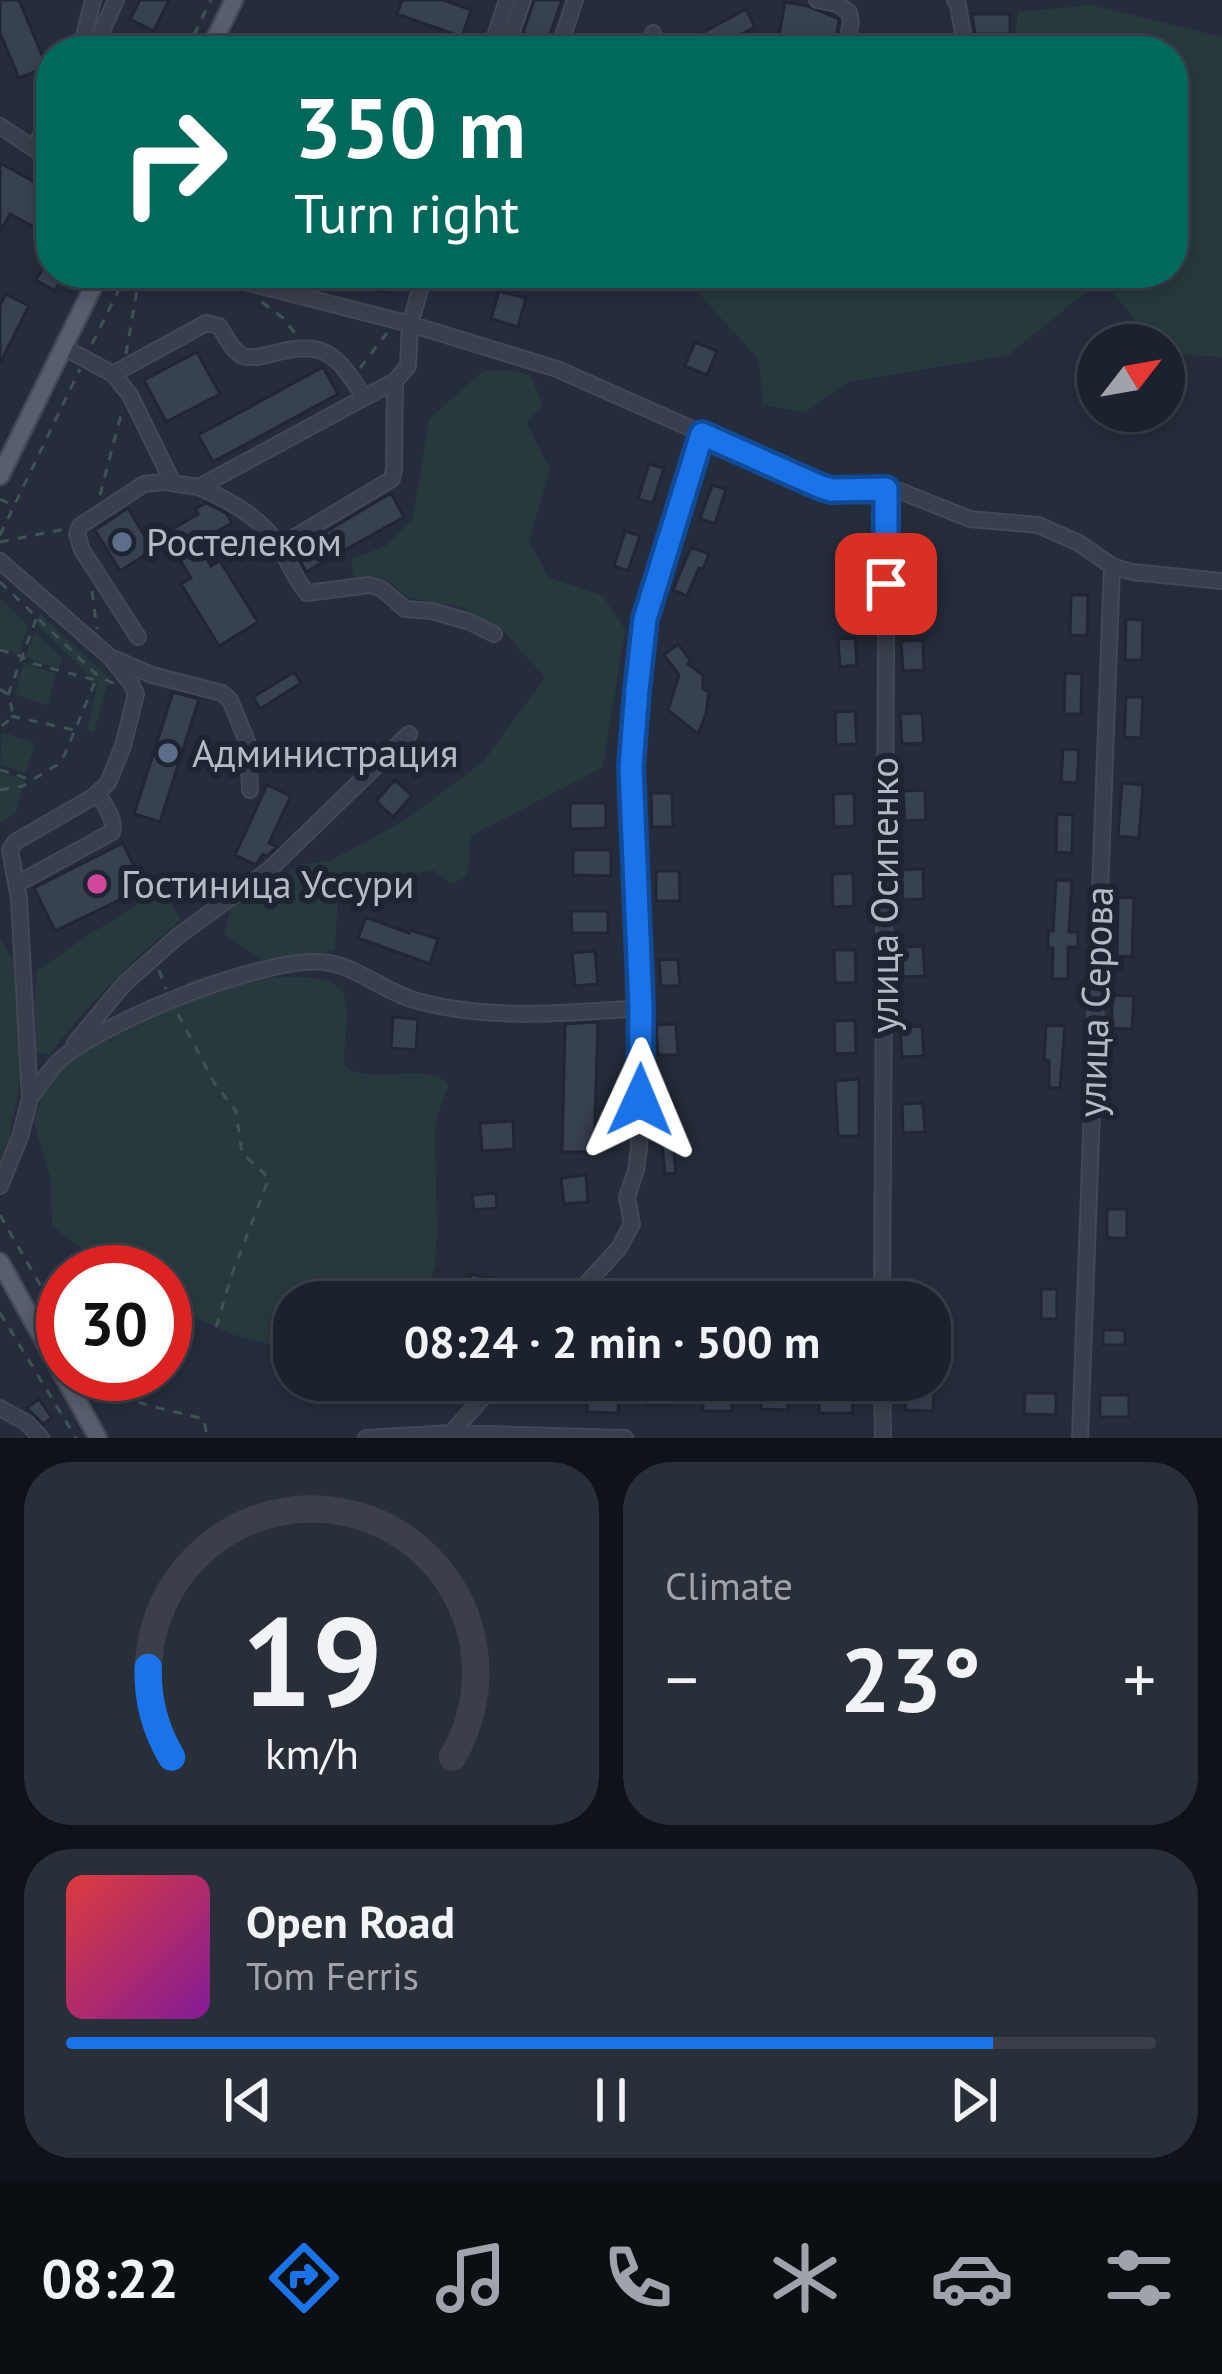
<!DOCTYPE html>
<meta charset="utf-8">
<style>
:root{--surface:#1c222d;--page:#292f39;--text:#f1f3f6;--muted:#a0a4aa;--line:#3a3f49;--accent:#1a73e8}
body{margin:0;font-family:"PT Sans",sans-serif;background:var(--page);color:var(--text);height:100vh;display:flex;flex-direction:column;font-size:45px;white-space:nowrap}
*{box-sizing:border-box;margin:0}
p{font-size:39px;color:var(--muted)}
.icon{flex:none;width:66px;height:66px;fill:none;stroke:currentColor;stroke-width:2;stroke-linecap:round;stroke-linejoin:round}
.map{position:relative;height:1438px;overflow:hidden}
.drawer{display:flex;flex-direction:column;gap:24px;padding:24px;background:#0f1319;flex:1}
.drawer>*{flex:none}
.top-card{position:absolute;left:36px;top:36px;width:1152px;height:252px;border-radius:48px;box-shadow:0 6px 18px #0003,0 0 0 3px var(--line);background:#00695c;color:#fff;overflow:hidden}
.needle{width:78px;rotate:59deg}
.buttons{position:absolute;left:1077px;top:324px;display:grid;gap:24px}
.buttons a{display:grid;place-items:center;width:108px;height:108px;border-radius:50%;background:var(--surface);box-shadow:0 6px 18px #0003,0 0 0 3px var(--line);font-size:60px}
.speed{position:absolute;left:36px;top:1245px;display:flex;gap:24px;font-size:60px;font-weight:700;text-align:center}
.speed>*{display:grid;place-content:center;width:156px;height:156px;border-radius:50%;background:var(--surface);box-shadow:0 6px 18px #0003,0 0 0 3px var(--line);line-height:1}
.speed .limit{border:18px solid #d22;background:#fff;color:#111}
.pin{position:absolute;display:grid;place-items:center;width:102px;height:102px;color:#fff;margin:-51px;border-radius:24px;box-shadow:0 6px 18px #0006}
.me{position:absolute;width:132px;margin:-66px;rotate:1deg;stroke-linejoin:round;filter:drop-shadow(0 0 9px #0008)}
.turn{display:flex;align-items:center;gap:42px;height:252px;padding:0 60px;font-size:54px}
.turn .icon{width:156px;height:156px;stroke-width:2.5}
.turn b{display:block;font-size:84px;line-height:102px}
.big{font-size:90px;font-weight:700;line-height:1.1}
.drawer .tile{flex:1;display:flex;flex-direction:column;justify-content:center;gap:18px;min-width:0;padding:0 42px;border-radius:48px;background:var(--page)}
.drawer .dial{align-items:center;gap:0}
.dial svg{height:312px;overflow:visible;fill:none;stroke:var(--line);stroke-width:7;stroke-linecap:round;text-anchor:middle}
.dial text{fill:var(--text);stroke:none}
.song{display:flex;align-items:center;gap:36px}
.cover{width:144px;height:144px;border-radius:18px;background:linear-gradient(135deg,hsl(0 70% 55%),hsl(290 70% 35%))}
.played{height:12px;border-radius:6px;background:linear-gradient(90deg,var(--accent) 85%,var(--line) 85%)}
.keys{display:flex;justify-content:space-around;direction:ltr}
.heat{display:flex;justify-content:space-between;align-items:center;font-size:66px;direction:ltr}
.drawer .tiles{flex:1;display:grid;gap:24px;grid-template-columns:1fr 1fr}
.tile:last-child{grid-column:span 2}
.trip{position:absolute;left:273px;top:1281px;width:678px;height:120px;border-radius:48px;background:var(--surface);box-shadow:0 6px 18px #0003,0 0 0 3px var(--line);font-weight:700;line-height:120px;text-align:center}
.tabs{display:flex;height:192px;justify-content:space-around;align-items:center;background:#0b0e12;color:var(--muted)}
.tabs .icon{width:84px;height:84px}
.tabs .on{color:var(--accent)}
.tabs b{font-size:54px;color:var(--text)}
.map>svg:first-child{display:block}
.green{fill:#27393d}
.building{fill:#384152;stroke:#202633;stroke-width:3}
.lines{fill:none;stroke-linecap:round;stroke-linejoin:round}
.minor-casing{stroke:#424855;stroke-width:18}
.major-casing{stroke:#424855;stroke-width:21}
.path{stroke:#405255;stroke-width:3;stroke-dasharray:9 9;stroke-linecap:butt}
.minor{stroke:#393f4c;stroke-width:14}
.major{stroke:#575e6c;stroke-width:16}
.route-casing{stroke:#114b97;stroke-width:30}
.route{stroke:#1a73e8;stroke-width:21}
.service-dot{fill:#5c6f8a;stroke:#1e2431;stroke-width:4.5}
.hotel-dot{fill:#d1479c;stroke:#1e2431;stroke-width:4.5}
.labels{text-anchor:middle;stroke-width:12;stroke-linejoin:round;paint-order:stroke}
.poi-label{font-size:39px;fill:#b5bac7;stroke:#1e2431;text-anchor:start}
.street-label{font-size:39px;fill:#b5bac7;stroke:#1e2431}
</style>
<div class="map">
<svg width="1222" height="1438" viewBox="0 0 1222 1438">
<rect width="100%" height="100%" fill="#252d3c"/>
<path class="green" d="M 1091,5 L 1222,37 L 1222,357 L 1164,354 L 1164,345 L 1153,345 L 1103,279 L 1008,355 L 848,382 L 805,412 L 763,405 L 759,360 L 692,286 L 686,273 L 1173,273 L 1173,51 L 1009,51 L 1014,47 L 1018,12 Z
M 512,370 L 531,376 L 542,405 L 527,423 L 550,469 L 529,541 L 549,578 L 602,595 L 625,629 L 603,767 L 471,836 L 467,876 L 453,884 L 433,870 L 338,890 L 335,950 L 263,960 L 224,934 L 231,907 L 302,864 L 330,861 L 404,821 L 484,761 L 545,677 L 506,634 L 464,608 L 409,598 L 387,580 L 354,577 L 351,559 L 386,546 L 413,518 L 429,419 L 483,371 Z
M 0,599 L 28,625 L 19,654 L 0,648 Z
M 39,613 L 109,678 L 94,732 L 87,730 L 98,683 L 36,624 Z
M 34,632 L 62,658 L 58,669 L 26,657 Z
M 24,663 L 56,674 L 48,705 L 15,694 Z
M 2,732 L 35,743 L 26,773 L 0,765 Z
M 0,773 L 25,780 L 16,812 L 0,824 Z
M 162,889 L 181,920 C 131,959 89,1004 49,1054 L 29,1053 L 37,971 L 87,936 Z
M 0,939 L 19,971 L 21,1073 L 8,1146 L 0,1159 Z
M 232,969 C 241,971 251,976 260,977 C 281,980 330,970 343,993 C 350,1005 344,1045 344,1060 L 347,1068 C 377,1084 417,1064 446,1081 L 448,1087 L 438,1113 L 435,1129 L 437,1232 L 435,1265 L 426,1302 L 294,1302 L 294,1351 L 234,1335 L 165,1304 L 165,1272 L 112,1272 L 52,1226 L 50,1176 L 33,1119 L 45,1089 L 86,1038 L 169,998 L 190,981 Z"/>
<path class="building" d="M 0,0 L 19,0 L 47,67 L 19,78 L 0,33 Z
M 140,0 L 169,0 L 154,31 L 130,19 Z
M 402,0 L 444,0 L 471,10 L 462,37 L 397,14 Z
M 534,0 L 562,0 L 544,51 L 517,51 Z
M 785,2 L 808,6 L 839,19 L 835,46 L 779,36 Z
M 746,9 L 755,27 L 709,51 L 700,34 Z
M 972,14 L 1010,14 L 1010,34 L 975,34 Z
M 0,163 L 51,191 L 51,236 L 10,214 L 0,231 Z
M 44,266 L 51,269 L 51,273 L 63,276 L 55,291 L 36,280 Z
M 357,273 L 395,273 L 390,293 L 354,283 Z
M 499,291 L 526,298 L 518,327 L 491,319 Z
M 6,294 L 29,306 L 0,363 L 0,305 Z
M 695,342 L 717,351 L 707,375 L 685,366 Z
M 197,352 L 220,394 L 166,422 L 144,380 Z
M 323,367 L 338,394 L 213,462 L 198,435 Z
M 649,464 L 664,468 L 653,503 L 638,499 Z
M 712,485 L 726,489 L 715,524 L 700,519 Z
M 391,493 L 404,517 L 306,572 L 295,550 Z
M 206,503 L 226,513 L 232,523 L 197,543 L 211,566 L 220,561 L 258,622 L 219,646 L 181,584 L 191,578 L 164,534 L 198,514 L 195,509 Z
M 128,508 L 153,550 L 120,571 L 95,530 Z
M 625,531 L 640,536 L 628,571 L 614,566 Z
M 691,547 L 709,554 L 703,569 L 699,568 L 687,596 L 673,590 Z
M 839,551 L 854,551 L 854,579 L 840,579 Z
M 902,553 L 916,553 L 917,582 L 902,582 Z
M 1071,595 L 1088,595 L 1087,636 L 1070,635 Z
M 1126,619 L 1143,620 L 1142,660 L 1125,660 Z
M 855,638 L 857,665 L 840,667 L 838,639 Z
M 923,640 L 924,670 L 903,671 L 901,641 Z
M 678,644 L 691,661 L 688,664 L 703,675 L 703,689 L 709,692 L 706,714 L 698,734 L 668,710 L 679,675 L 664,655 Z
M 294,672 L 301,683 L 260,709 L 253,697 Z
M 1065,673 L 1082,674 L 1081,714 L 1064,714 Z
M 173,692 L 199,699 L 160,822 L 134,814 Z
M 1126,697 L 1143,697 L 1141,738 L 1124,737 Z
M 855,711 L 857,744 L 836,745 L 835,712 Z
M 922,713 L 924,743 L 902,744 L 900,714 Z
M 1063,749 L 1079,750 L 1077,783 L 1061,782 Z
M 395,780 L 412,796 L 393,817 L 376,801 Z
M 1122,783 L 1143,785 L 1139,838 L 1118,836 Z
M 267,785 L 291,796 L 269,843 L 277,847 L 267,856 L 263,854 L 256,865 L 235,855 Z
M 925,790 L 926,820 L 905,821 L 903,791 Z
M 651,793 L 672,793 L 673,827 L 652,827 Z
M 854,793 L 855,826 L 834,827 L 833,794 Z
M 570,803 L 606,803 L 606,828 L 570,829 Z
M 1057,814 L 1073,815 L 1072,853 L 1056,852 Z
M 123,843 L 144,888 L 55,931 L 34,888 Z
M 573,850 L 611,850 L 611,876 L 573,875 Z
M 923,869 L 924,899 L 903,900 L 901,870 Z
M 656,871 L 679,871 L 680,901 L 656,901 Z
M 853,873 L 854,906 L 833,907 L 832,874 Z
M 1056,880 L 1072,881 L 1069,932 L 1078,932 L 1078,947 L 1068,947 L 1068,979 L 1052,979 L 1053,948 L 1048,948 L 1048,931 L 1053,931 Z
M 1118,897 L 1134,898 L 1132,957 L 1117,956 Z
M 571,911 L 608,911 L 608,933 L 572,933 Z
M 366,917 L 409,933 L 410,930 L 438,939 L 430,964 L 358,938 Z
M 923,946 L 925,976 L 903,977 L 902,947 Z
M 834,950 L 855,950 L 856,983 L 835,983 Z
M 595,951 L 598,984 L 575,986 L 572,953 Z
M 678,959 L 680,986 L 661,986 L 659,960 Z
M 1113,995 L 1134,996 L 1132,1029 L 1111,1028 Z
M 393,1017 L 418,1019 L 416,1050 L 391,1048 Z
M 855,1020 L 856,1053 L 835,1054 L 834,1021 Z
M 598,1022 L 594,1152 L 562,1152 L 565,1024 Z
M 676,1024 L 678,1055 L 658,1055 L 656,1025 Z
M 1046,1025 L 1065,1026 L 1060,1088 L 1049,1088 L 1049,1061 L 1044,1060 Z
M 922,1026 L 924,1056 L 902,1057 L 900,1027 Z
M 859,1079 L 859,1136 L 838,1136 L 835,1081 Z
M 923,1103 L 925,1132 L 903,1133 L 902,1104 Z
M 677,1113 L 679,1143 L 673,1143 L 676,1173 L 665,1174 L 662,1144 L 658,1144 L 657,1114 Z
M 513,1121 L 514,1149 L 482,1151 L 480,1123 Z
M 586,1175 L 588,1202 L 564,1204 L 561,1178 Z
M 496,1193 L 497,1208 L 474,1210 L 472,1195 Z
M 1107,1209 L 1127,1209 L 1127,1238 L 1107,1238 Z
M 471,1274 L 514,1283 L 510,1302 L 465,1302 Z
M 826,1286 L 847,1286 L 848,1302 L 826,1302 Z
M 766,1288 L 786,1288 L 786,1302 L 766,1302 Z
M 1041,1289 L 1057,1289 L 1057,1319 L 1041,1319 Z
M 1103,1330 L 1125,1330 L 1125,1345 L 1103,1345 Z
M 600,1380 L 619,1380 L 618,1413 L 587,1412 L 588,1386 L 599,1386 Z
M 906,1389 L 934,1391 L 933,1411 L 905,1410 Z
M 761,1390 L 788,1391 L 788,1410 L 761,1409 Z
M 819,1390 L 852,1390 L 853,1413 L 819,1413 Z
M 672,1391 L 673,1405 L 646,1405 L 646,1392 Z
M 1025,1393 L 1056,1393 L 1056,1415 L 1024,1414 Z
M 703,1395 L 732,1395 L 732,1411 L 703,1411 Z
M 1100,1395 L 1129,1395 L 1129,1417 L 1100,1417 Z
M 39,1399 L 52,1418 L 43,1424 L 27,1408 Z"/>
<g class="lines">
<defs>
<path id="minor" d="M 817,0 L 837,4 L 849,12 L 851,22 L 846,51
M 955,0 L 958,5 L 964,39
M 80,51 L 93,0
M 89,51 L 96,44 L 116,0
M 490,51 L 507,0
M 505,51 L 523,0
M 558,51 L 575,0
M 646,51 L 653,33
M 0,126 L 51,160
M 34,148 L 51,115
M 210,273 L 410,324 L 557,369 L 821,486 L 832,490 L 900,491 L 970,519 L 1038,525 L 1079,543 L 1112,566 L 1132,572 L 1222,581
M 63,347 L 113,374 L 130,395 L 173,483
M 113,374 L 199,327 L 206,323 L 219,326 C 225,335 233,352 243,356 C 251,359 263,356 271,354 C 324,339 336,353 364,397
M 199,487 C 230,501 265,519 282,551 C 290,565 296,580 307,593 L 369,585 L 382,589 L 405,609 L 432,611 L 470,622 L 494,634
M 280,546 L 392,479 L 394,469 L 395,381
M 0,561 L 110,657 L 131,683 L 136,694 L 123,746 L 108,783 L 93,797 L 15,842 L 10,850 L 19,899 L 30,1098 L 20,1137 L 0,1186
M 138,637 L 82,550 L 77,534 L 80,526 L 144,484 L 164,482 L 199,487 L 395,381 L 408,366 L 410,324 L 425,273
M 115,659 L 152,675 L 222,693 L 230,700 L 248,744 L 250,790
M 17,884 L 112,832 C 116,819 104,805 98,794
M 75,1043 L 124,984 L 178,936 L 269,870 L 409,734
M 30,1098 C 39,1086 48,1072 58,1062 C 98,1023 275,951 330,963 C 360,969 384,991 414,1000 C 488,1021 565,1013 641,1008
M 570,1302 L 619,1248 L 632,1224 L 627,1197 L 636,1170 L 639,1147 L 641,1008 L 631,767 L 637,690 L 645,619 L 702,434
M 882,1302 L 887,489
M 882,1380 L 883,1438
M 0,1408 L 27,1423 L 41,1438
M 451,1433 L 499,1380
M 366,1438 L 451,1433 L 625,1438
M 1080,1438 L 1112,566"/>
<path id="major" d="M 209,51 L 234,0
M 0,476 L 100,273
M 0,1262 L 98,1438"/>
</defs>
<use href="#minor" class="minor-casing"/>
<use href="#major" class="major-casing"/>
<path class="path" d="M 186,51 L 211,0
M 262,302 L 283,318 L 298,337
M 92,344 L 127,273
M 126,354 L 140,273
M 360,368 L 387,333
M 100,495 L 122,411
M 0,499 L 14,506
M 0,535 L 80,369
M 0,542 L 66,529
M 0,582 L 98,676 L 115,684
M 92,591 L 97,629
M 0,650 L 21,656 L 31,663 L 95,680
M 0,689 L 8,695 L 12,709 L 7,722 L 0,727
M 8,695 L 36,619
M 11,716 L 74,730
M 0,770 L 32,780 L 57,765 L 65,754 L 97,677
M 0,790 L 23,786 L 32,780
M 159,970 L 166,989
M 178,1014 L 215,1084 L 236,1111 L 242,1153 L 269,1178 L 232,1274 L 215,1331
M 0,1215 L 63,1325
M 0,1313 L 76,1438
M 93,1374 C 117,1404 169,1409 204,1419 L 207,1438"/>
<use href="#minor" class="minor"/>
<use href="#major" class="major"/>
</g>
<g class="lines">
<defs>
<path id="route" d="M 640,1100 L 641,1008 L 631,767 L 637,690 L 645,619 L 702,434 L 821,487 L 832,490 L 886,489 L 886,584"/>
</defs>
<use href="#route" class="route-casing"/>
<use href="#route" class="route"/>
</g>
<g class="service-dot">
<circle cx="122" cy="542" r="12"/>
<circle cx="168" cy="753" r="12"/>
</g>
<circle class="hotel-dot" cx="97" cy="884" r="12"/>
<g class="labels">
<g class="poi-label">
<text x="146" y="556">Ростелеком</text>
<text x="192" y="767">Администрация</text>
<text x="121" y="898">Гостиница Уссури</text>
</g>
<g class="street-label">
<text transform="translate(884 895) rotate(-90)" y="14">улица Осипенко</text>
<text transform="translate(1095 1002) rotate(-88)" y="14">улица Серова</text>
</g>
</g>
</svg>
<div class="buttons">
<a><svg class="needle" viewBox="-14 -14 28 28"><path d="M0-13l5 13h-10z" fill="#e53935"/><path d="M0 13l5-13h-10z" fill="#a0a4aa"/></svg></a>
</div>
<div class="speed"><div class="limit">30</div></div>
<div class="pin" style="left:886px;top:584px;background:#d93025"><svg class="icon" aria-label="arrive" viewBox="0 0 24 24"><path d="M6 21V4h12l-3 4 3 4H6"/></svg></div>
<svg class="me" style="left:640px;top:1100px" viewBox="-20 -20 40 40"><path d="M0-17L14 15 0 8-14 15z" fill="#1a73e8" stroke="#fff" stroke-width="4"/></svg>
<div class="trip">08:24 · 2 min · 500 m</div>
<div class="top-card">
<div class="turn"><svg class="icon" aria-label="right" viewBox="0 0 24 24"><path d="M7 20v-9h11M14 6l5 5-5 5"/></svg><div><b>350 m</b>Turn right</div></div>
</div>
</div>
<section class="drawer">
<div class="tiles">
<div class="tile dial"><svg viewBox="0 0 100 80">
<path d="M14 69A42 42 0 1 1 86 69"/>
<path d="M14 69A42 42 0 0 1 8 46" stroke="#1a73e8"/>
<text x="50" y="56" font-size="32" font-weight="700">19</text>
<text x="50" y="72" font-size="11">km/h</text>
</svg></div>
<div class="tile"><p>Climate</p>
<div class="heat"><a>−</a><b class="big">23°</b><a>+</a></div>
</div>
<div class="tile">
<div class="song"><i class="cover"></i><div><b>Open Road</b><p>Tom Ferris</p></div></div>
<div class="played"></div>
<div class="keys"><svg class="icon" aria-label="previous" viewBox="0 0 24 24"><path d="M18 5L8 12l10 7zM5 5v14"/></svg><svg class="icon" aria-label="pause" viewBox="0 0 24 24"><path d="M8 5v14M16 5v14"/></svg><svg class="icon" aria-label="next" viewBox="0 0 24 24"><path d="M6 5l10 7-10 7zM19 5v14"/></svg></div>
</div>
</div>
</section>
<nav class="tabs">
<b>08:22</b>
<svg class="icon on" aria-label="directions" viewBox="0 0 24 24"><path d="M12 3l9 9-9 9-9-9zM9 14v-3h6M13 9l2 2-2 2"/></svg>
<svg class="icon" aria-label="music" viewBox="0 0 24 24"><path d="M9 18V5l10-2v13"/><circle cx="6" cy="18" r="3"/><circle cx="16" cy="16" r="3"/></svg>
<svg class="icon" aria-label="phone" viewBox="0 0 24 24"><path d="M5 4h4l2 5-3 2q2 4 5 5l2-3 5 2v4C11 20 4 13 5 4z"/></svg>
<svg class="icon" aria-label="climate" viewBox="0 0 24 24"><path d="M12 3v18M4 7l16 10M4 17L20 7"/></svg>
<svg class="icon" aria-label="car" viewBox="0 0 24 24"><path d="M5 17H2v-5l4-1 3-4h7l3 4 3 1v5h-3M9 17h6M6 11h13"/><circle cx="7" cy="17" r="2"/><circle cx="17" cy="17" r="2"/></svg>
<svg class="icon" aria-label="filters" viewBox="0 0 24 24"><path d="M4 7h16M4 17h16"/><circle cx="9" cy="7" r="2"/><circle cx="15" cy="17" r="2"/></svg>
</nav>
